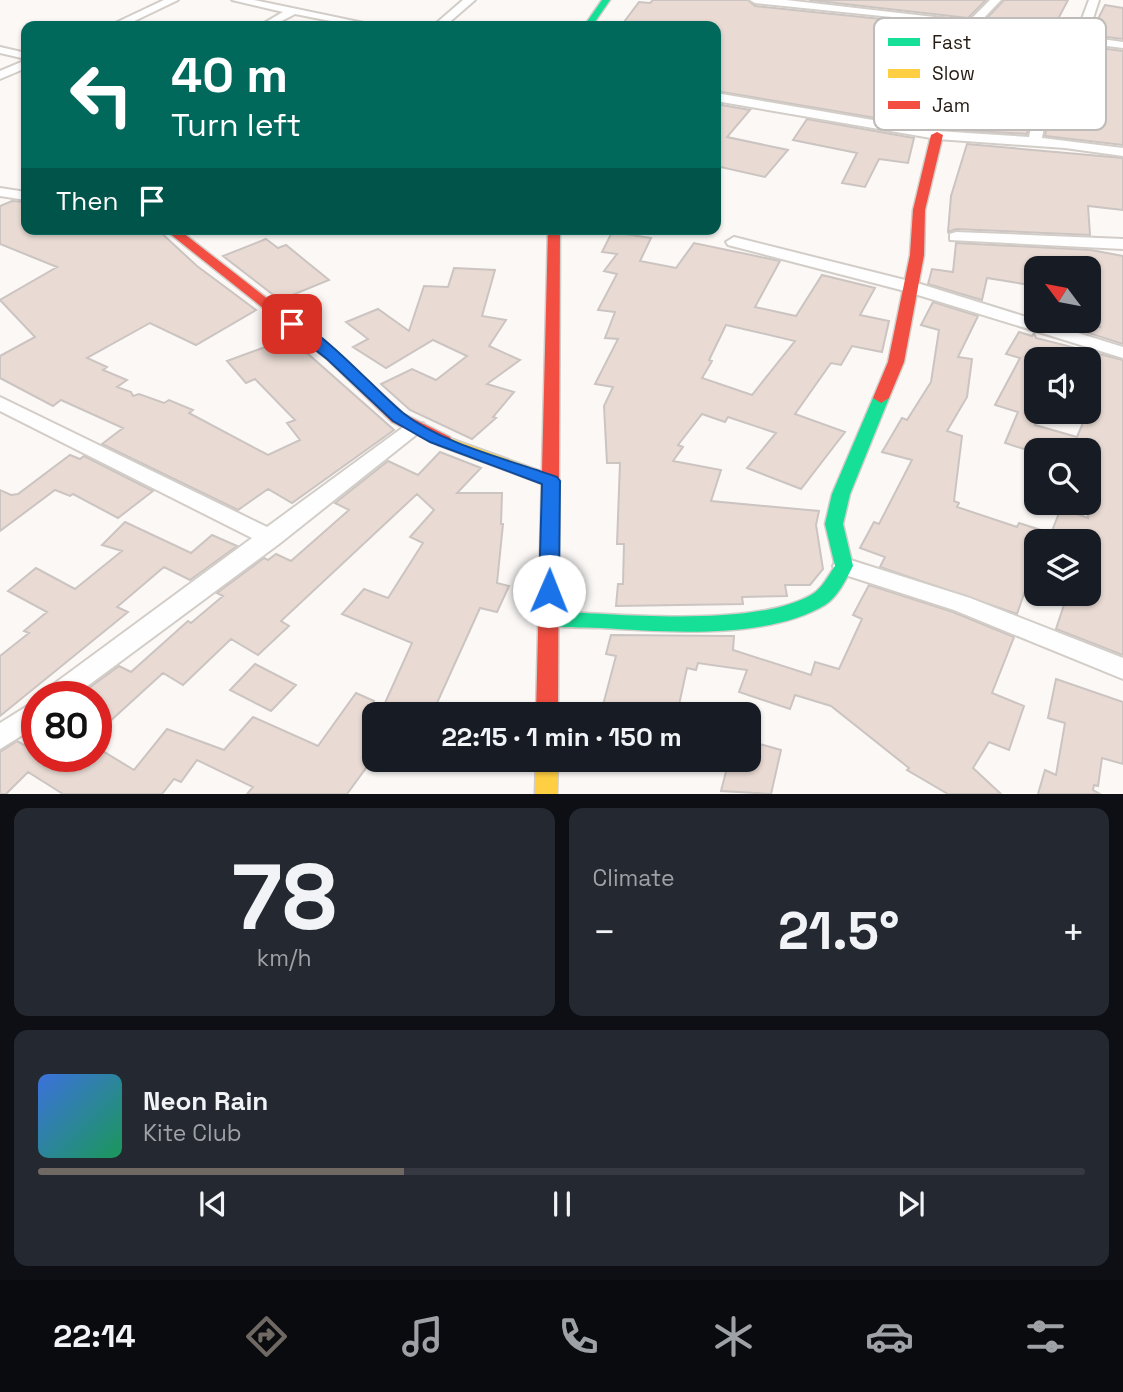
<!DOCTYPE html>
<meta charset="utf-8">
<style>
:root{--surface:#171b24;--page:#242831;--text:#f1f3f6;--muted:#9ea1a6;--line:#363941;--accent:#706963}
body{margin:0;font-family:"Space Grotesk",sans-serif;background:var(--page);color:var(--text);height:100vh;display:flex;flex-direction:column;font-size:26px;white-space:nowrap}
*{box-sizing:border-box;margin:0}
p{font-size:23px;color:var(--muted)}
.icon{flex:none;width:38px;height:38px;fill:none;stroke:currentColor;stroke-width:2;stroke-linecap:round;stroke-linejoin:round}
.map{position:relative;height:794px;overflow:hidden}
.panel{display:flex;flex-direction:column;gap:14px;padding:14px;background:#0d0f14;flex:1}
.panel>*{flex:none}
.top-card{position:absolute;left:21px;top:21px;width:700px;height:214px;border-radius:14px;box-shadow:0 2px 5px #0004;background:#00695c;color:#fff;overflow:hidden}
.needle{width:46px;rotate:302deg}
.tools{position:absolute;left:1024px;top:256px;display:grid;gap:14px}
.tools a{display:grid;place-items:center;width:77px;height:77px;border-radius:14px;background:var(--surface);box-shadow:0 2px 5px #0004;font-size:35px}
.speed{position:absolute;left:21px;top:681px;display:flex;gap:14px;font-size:35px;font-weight:700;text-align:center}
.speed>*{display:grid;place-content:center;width:91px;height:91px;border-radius:50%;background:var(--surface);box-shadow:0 2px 5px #0004;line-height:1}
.speed .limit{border:10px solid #d22;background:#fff;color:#111}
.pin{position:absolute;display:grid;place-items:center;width:60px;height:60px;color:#fff;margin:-30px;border-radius:14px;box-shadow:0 4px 10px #0006}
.me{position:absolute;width:77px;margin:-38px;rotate:1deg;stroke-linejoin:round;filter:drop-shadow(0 0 5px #0008)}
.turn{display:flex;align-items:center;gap:24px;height:147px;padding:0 35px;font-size:32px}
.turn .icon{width:91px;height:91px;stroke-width:2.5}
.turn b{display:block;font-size:49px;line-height:60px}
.then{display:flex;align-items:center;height:66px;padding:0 35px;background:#0003;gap:14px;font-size:26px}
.big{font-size:52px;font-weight:700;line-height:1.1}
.panel .widget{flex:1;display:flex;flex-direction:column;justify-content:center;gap:10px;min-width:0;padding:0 24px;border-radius:14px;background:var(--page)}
.panel .dial{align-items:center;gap:0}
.dial b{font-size:91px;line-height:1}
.song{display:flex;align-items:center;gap:21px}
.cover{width:84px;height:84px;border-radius:10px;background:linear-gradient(135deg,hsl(220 70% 55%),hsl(150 70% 35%))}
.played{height:7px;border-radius:4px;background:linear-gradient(90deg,var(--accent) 35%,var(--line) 35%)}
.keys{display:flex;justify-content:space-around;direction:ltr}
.heat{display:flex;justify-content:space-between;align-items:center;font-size:38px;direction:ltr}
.panel .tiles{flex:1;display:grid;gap:14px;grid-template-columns:1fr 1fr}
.widget:last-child{grid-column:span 2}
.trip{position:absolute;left:362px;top:702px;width:399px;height:70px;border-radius:14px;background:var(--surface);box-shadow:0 2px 5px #0004;font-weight:700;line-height:70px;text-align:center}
.menu{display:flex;height:112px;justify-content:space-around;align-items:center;background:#090b0e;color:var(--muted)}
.menu .icon{width:49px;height:49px}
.menu .on{color:var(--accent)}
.menu b{font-size:32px;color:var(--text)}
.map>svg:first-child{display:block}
.building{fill:#e9dbd4;stroke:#cbc4c1;stroke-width:2;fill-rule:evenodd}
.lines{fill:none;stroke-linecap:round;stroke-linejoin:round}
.street-casing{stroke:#d3cdc8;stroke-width:4}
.fast-casing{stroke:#d3cdc8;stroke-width:3}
.slow-casing{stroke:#d3cdc8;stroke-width:3}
.jam-casing{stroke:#d3cdc8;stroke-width:3}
.street{fill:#fefefe;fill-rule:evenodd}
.fast{fill:#16e098;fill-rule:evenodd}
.slow{fill:#ffcf43;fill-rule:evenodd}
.jam{fill:#f24e42;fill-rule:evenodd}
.route{fill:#1a73e8;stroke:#114b97;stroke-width:2}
.key{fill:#fff;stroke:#bebbb8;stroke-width:2}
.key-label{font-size:19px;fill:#251c14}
</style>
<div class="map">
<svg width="1123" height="794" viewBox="0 0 1123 794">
<rect width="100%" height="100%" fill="#fbf8f6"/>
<path class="building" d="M 653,0 L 748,0 L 755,6 L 911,22 L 1067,44 L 1037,88 L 1027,134 L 941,129 L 716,91 L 716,26 L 621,26 L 639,2 L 650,3 ZM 970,39 L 1013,47 L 983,90 L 946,86 L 962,42 L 968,43 Z
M 809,0 L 986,0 L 968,18 Z
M 1004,0 L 1068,0 L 1058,19 L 1078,22 L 1074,32 L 985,20 Z
M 1105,5 L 1123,8 L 1123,39 L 1090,35 Z
M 1084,46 L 1123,51 L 1123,145 L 1045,136 L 1053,90 Z
M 716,104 L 750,110 L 727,137 L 788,150 L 765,177 L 716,166 Z
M 807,119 L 914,138 L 908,163 L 879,159 L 865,187 L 842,183 L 857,153 L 793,140 Z
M 967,144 L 1123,158 L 1123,210 L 1088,206 L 1090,235 L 956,229 L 948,232 L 951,196 Z
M 12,201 L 26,202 L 26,229 L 157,229 L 197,266 L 256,310 L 196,345 L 150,323 L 87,358 L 107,367 L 103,370 L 127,380 L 117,387 L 131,392 L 133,396 L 139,394 L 164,403 L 169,400 L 193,410 L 189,413 L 268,455 L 300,440 L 287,423 L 295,420 L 255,379 L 246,383 L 227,361 L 290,338 L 394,430 L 292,503 L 268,489 L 238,510 L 102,444 L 123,428 L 61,400 L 53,406 L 0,378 L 0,356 L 35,337 L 0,300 L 57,267 L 0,244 L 0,206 Z
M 612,232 L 651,238 L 640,261 L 676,268 L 694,243 L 780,261 L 755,307 L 796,316 L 822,275 L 875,288 L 860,315 L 889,321 L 882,352 L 852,346 L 841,365 L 831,363 L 795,414 L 845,432 L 801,489 L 747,468 L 776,433 L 728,417 L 725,422 L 702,414 L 678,445 L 683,447 L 673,461 L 721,470 L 711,501 L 819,511 L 816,525 L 823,569 L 810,585 L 785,585 L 787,596 L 742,597 L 743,604 L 616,606 L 618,584 L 623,584 L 624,544 L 617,544 L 620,463 L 607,463 L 604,406 L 613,387 L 595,384 L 618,339 L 605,338 L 615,312 L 598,310 L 617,274 L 604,271 L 617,254 L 602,252 ZM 726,325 L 795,341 L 752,395 L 702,378 L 712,361 L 709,360 Z
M 266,239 L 278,248 L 286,245 L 329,280 L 280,300 L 223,256 Z
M 956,243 L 1091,250 L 1123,256 L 1123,344 L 1079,330 L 1083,322 L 1100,327 L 1091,268 L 1036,266 L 1036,286 L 987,278 L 982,300 L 928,284 L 932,269 L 953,272 Z
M 454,268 L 495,270 L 482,316 L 506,320 L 489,346 L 520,360 L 487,384 L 514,392 L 493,417 L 496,418 L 472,439 L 410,410 L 381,384 L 412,369 L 436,380 L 467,356 L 433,340 L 386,368 L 353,347 L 368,339 L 346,322 L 378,309 L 409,331 L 424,286 L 448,287 Z
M 933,302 L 978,316 L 958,357 L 972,359 L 967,397 L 947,431 L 962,436 L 954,501 L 959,503 L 957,507 L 1017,527 L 1019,523 L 1047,532 L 1044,541 L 1036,541 L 1036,595 L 1025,591 L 1017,614 L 880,567 L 885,557 L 860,548 L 874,522 L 879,524 L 912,460 L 882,452 L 902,418 L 907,420 L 931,382 L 939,330 L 921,325 Z
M 1019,332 L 1032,336 L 1034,333 L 1036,338 L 1123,360 L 1123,655 L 1056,629 L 1068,593 L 1088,593 L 1088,570 L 1097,548 L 1088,545 L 1088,541 L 1078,541 L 1052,531 L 1061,508 L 1088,518 L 1088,450 L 1036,450 L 1036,453 L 1005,443 L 1018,412 L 995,405 L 1020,358 L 1006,354 ZM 1036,359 L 1088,359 L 1088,411 L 1077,437 L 1035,425 L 1042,411 L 1036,411 Z
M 440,452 L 481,468 L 457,493 L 502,493 L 501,524 L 503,524 L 497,583 L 509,586 L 497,612 L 480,608 L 432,714 L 380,714 L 412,643 L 342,614 L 364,589 L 388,598 L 423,543 L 410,537 L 434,510 L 417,494 L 281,621 L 289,626 L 258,655 L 231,639 L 183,685 L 163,673 L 96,734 L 96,696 L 78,696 L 119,666 L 131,672 L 188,621 L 191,623 L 223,596 L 217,593 L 264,558 L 268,560 L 276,554 L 291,561 L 349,510 L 335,503 L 388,461 L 418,475 Z
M 70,455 L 80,459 L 84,456 L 153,491 L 118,518 L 73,494 L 70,496 L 55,490 L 0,531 L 0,490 L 11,495 L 18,494 Z
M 125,522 L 191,553 L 212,535 L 237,546 L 190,580 L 164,567 L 117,607 L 128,612 L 0,716 L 0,656 L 29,633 L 24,631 L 47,612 L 8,591 L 36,568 L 75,589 L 122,551 L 102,545 Z
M 869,585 L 953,612 L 1014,637 L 992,693 L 1024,706 L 1009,750 L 989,742 L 973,768 L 1001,794 L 948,794 L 907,770 L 909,768 L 831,706 L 795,695 L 790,709 L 739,692 L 747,670 L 698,663 L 696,670 L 687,668 L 677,714 L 649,714 L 603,705 L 616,656 L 606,654 L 611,635 L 734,636 L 733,650 L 811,675 L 815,662 L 839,669 L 862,619 L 853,615 Z
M 255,664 L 296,685 L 271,711 L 230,690 Z
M 1056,679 L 1123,702 L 1123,764 L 1102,758 L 1098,786 L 1094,785 L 1093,790 L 1100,794 L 1038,794 L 1045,770 L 1056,775 L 1065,723 L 1048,718 Z
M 356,693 L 374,701 L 374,757 L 347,794 L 247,794 L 253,787 L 197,760 L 181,782 L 174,779 L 162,794 L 63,794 L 28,772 L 6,794 L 0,794 L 0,752 L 17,741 L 37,752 L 37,756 L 96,756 L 96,747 L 134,770 L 167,729 L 224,750 L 253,717 L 318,746 Z
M 749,741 L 781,750 L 771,794 L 721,791 L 729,760 L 749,760 Z"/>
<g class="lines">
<defs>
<path id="street" d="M 164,0 L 178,0 L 124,26 L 109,26 Z
M 232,0 L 254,0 L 378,26 L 356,26 L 295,14 L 272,26 L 259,26 L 283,12 Z
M 463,0 L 475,0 L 445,26 L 433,26 Z
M 750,0 L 786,0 L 969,21 L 990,0 L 1001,0 L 980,22 L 1076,35 L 1089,0 L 1099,0 L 1087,37 L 1123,42 L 1123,48 L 1083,43 L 1051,89 L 1042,138 L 1123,148 L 1123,156 L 1065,148 L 937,139 L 716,101 L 716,93 L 937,131 L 1029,137 L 1039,89 L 1072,42 L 911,19 L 755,3 Z
M 0,47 L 26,53 L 26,59 L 0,53 Z
M 26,60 L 26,68 L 0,79 L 0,71 Z
M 0,188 L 26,192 L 26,200 L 0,196 Z
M 956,232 L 1123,239 L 1123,249 L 950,240 L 950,234 Z
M 734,237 L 917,283 L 1123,347 L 1123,358 L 905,291 L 728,245 L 726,242 Z
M 0,397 L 267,527 L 409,423 L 423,423 L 426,427 L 279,544 L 74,696 L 43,696 L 47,689 L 252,538 L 0,411 Z
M 844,558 L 970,598 L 1123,658 L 1123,679 L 954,610 L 836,572 L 833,566 L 836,560 Z
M 37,700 L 37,726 L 0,749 L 0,723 Z"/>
<path id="fast" d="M 602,0 L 610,0 L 592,26 L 584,26 Z
M 881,393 L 889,398 L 850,494 L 843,524 L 853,566 C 846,579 838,597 825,605 C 766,640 667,632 601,628 C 582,627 560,629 542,623 L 539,618 L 542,613 L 549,611 C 616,614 753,628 811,595 C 822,589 828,576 835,566 L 825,524 L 832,494 L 873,398 Z"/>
<path id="slow" d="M 444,436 L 557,477 L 560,481 L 551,487 L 545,485 L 438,445 L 436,441 L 438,437 Z
M 536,760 L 558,760 L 557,794 L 535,794 Z"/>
<path id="jam" d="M 937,132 L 943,135 L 925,210 L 924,255 L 904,362 L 889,398 L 881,403 L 873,398 L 888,362 L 910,255 L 913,210 L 931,135 Z
M 164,229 L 178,229 L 337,353 L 404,414 L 450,437 L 452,441 L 450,445 L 438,445 L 392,422 L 327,359 Z
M 548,229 L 560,229 L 558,714 L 536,714 Z"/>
</defs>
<use href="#street" class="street-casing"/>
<use href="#fast" class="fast-casing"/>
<use href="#slow" class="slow-casing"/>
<use href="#jam" class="jam-casing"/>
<use href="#street" class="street"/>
<use href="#fast" class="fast"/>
<use href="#slow" class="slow"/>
<use href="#jam" class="jam"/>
</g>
<path class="route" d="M 292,320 C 320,327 377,392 403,413 C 442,444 510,460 557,477 L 560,481 L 559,591 L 556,596 L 549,598 L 539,591 L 542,484 L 430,442 L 393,421 L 327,359 L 286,327 L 286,321 Z"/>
<rect x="874" y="18" width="232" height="112" rx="10" class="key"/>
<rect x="888" y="38" width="32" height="8" fill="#16e098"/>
<rect x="888" y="69" width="32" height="9" fill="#ffcf43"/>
<rect x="888" y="101" width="32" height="8" fill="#f24e42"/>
<g class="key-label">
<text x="932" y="49">Fast</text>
<text x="932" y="80">Slow</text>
<text x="932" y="112">Jam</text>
</g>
</svg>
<div class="tools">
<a><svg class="needle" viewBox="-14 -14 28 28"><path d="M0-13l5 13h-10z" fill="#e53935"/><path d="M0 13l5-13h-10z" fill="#9ea1a6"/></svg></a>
<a><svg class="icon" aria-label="sound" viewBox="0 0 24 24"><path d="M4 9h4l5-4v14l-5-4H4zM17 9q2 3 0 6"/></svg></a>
<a><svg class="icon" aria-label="search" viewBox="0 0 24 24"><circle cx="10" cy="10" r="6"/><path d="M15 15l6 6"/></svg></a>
<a><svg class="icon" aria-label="layers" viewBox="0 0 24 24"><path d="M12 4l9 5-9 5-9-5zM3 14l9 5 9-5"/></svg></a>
</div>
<div class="speed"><div class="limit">80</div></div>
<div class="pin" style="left:292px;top:324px;background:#d93025"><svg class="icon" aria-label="arrive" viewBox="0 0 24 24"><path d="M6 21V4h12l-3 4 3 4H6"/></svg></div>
<svg class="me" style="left:549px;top:591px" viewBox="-20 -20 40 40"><circle r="19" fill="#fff"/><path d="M0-13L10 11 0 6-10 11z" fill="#1a73e8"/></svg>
<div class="trip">22:15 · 1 min · 150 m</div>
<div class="top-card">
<div class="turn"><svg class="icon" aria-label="left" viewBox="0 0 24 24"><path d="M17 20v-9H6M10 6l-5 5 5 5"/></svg><div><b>40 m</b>Turn left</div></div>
<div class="then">Then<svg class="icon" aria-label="arrive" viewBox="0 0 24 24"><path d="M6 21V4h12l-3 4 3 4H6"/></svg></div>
</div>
</div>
<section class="panel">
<div class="tiles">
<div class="widget dial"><b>78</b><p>km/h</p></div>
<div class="widget"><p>Climate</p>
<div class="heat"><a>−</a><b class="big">21.5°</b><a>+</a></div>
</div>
<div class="widget">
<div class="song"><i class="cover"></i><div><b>Neon Rain</b><p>Kite Club</p></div></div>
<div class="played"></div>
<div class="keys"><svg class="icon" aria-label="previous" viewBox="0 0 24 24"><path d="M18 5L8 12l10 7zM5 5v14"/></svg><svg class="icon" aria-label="pause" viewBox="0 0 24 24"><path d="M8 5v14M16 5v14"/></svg><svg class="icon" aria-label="next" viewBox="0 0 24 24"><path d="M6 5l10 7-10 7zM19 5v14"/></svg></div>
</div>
</div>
</section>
<nav class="menu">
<b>22:14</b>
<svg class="icon on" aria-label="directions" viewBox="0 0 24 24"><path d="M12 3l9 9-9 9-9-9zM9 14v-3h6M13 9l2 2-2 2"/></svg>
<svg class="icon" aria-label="music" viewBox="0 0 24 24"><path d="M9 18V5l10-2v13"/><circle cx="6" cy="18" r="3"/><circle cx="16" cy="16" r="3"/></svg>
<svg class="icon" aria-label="phone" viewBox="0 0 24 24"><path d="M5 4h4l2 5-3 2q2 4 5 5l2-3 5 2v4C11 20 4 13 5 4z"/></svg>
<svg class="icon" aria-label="climate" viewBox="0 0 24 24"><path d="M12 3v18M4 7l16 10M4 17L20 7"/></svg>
<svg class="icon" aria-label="car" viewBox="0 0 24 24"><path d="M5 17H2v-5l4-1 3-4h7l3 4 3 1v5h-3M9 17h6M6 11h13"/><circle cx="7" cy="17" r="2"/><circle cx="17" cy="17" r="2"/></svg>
<svg class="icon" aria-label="filters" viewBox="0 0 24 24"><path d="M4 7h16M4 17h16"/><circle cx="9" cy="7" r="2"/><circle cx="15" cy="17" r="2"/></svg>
</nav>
